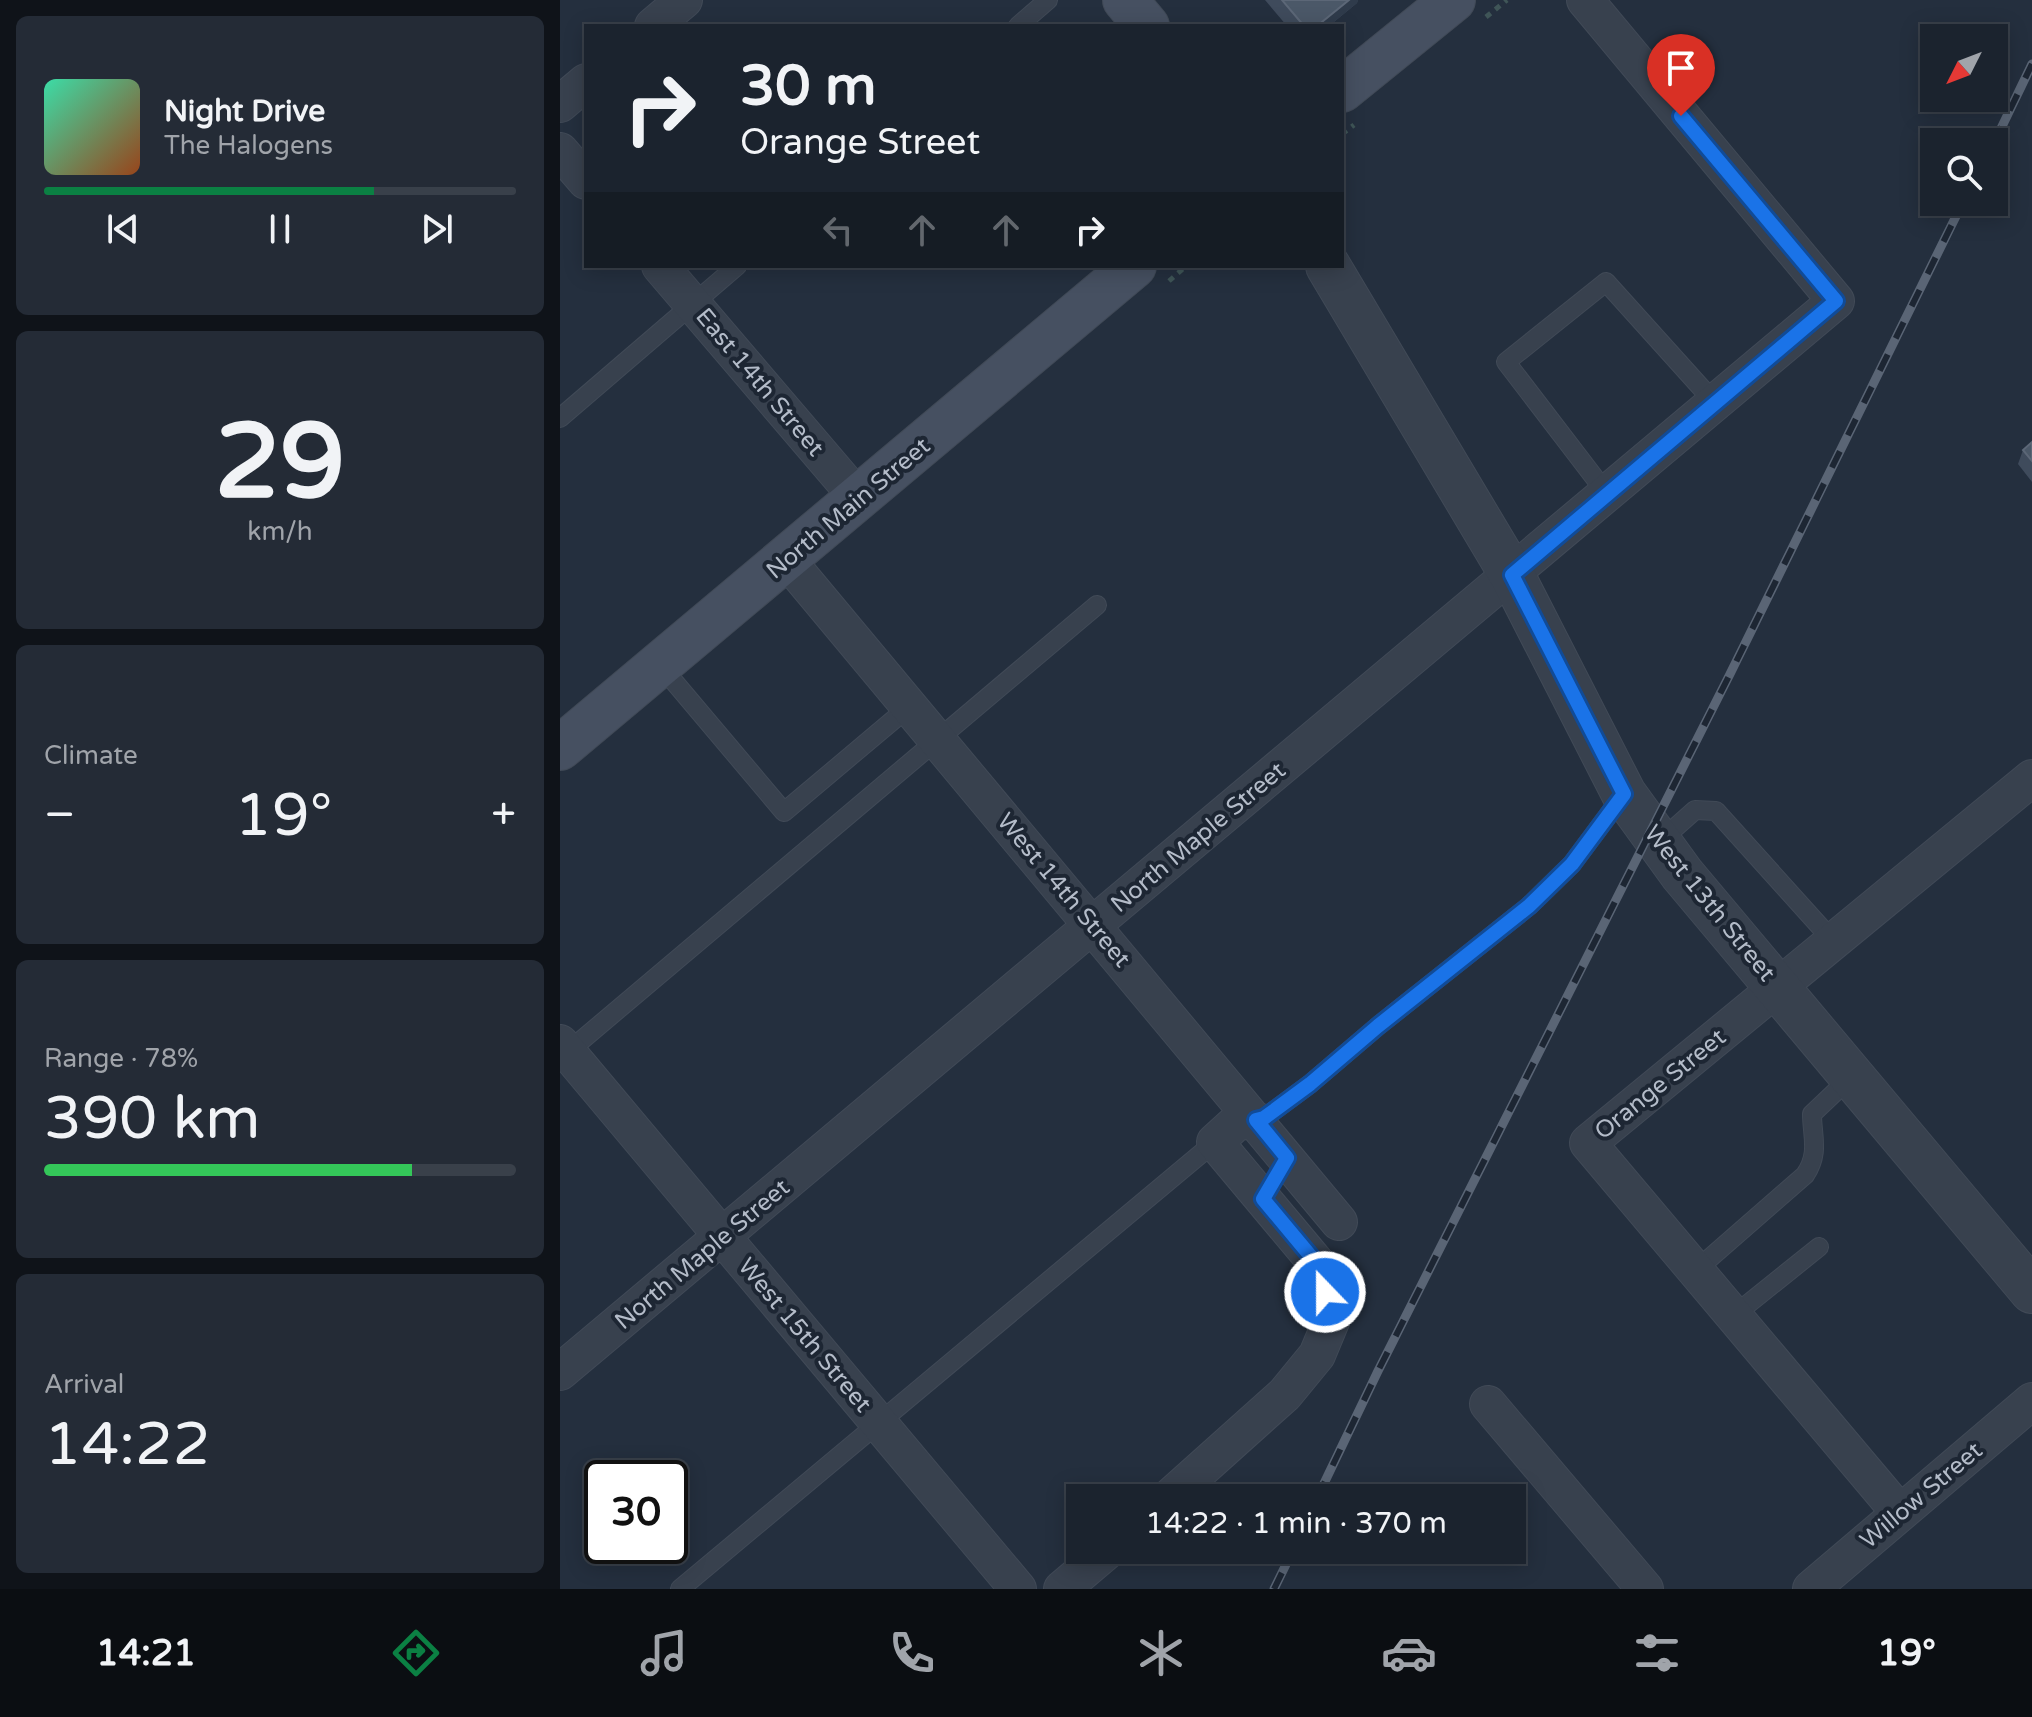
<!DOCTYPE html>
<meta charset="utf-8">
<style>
:root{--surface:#1b232e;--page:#242b36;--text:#f1f3f6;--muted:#a0a4aa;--line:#39404a;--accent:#0b8043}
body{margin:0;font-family:"Varela Round",sans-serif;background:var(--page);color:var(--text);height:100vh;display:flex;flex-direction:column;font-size:30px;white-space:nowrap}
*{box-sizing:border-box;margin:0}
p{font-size:26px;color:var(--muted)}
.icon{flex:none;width:44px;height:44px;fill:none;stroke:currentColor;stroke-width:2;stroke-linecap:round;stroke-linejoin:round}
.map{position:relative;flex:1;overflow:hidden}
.drawer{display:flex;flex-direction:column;gap:16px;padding:16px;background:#0f1319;width:560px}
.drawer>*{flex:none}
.top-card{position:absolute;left:24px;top:24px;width:760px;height:244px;border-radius:0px;box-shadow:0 4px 20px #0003,0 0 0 2px var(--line);background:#1b232e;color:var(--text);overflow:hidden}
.needle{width:52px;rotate:228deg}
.buttons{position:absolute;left:1360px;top:24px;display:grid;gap:16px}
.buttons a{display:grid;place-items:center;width:88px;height:88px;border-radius:0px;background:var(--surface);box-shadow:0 4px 20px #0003,0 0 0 2px var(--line);font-size:40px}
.speed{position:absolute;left:24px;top:1460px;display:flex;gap:16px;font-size:40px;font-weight:700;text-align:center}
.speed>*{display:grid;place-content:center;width:104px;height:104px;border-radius:50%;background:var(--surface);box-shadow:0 4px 20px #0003,0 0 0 2px var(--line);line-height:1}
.speed .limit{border:4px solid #111;border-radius:12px;background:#fff;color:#111}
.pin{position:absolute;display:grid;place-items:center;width:68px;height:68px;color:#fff;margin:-82px -34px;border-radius:50% 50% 50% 0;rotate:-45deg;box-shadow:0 0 8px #0007}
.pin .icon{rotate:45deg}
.me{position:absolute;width:88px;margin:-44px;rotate:338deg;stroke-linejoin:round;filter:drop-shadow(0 0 6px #0008)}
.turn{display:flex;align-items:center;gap:28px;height:168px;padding:0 24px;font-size:36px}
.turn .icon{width:104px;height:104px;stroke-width:2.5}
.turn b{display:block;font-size:56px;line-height:68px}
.lanes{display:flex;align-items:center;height:76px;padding:0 24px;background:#0003;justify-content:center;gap:40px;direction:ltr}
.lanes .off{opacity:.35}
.big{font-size:60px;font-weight:600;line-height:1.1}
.drawer .tile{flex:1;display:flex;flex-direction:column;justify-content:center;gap:12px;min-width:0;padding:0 28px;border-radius:12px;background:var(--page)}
.drawer .dial{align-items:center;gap:0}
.dial b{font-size:104px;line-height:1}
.song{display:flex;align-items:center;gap:24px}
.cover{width:96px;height:96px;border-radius:12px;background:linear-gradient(135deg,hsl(160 70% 55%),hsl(20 70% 35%))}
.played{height:8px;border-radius:4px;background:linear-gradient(90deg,var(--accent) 70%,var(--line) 70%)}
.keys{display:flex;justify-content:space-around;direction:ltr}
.heat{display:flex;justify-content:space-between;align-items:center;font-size:44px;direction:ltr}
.charge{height:12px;border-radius:6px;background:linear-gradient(90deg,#34c759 78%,var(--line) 0)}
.trip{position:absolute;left:506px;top:1484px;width:460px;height:80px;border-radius:0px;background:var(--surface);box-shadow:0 4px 20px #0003,0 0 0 2px var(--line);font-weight:600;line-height:80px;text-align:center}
.dock{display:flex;height:128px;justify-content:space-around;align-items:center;background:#0b0e12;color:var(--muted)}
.dock .icon{width:56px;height:56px}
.dock .active{color:var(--accent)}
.dock b{font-size:36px;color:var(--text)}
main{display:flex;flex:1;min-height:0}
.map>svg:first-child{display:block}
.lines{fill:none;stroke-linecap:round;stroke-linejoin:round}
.service-casing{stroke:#414a57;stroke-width:20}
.minor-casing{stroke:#414a57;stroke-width:38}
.tertiary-casing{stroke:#414a57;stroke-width:46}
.secondary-casing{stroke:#414a57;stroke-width:46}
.path{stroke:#3f5557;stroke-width:5;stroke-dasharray:6 6;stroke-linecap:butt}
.service{stroke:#38414e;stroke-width:18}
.minor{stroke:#38414e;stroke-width:36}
.tertiary{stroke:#38414e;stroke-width:44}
.secondary{stroke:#465061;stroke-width:44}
.rail-casing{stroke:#5a6575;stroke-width:9}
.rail{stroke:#1d2633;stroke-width:6;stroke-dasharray:18;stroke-linecap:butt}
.wall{fill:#3f4b5c}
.shaded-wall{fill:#2f3b4b}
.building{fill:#4b5868;stroke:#5c6777;stroke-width:2}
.route-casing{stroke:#114b97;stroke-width:20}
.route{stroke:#1a73e8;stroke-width:14}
.labels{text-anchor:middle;stroke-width:8;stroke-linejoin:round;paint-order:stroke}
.street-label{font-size:24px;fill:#b4bcc9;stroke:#1d2633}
</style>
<main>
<section class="drawer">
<div class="tile">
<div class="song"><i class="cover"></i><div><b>Night Drive</b><p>The Halogens</p></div></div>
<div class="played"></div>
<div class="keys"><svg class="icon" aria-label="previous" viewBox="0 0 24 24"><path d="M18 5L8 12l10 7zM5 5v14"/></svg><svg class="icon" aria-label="pause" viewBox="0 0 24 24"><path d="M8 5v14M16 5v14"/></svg><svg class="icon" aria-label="next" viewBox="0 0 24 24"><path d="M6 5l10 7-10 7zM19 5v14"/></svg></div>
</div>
<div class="tile dial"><b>29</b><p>km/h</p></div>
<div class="tile"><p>Climate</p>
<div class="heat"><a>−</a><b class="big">19°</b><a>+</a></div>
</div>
<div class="tile"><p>Range · 78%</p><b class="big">390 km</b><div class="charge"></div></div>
<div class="tile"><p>Arrival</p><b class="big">14:22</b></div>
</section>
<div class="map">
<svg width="1472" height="1589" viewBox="0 0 1472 1589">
<rect width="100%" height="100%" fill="#242f3e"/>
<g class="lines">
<defs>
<path id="service" d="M 458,26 L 488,0
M 0,418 L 177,266
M 1047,494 L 946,362 L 1046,282 L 1155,403
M 100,665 L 224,812 L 350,706
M 1099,842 L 1135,810 L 1156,811 L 1274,942
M 4,1055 L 537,605
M 696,1120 L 704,1118 L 750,1084 L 818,1026 L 969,906 L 1012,864 L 1064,794
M 1135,1271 L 1245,1175 C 1260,1153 1252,1136 1252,1114 L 1292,1076
M 1173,1316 L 1259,1247
M 120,1589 L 655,1142"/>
<path id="minor" d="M 93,26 L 124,0
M 0,104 L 26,82
M 0,151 L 26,181
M 100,266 L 299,499
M 227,560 L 779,1222
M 0,1043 L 458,1589
M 0,1372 L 1276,301 L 1025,0
M 928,1404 L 1085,1589
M 609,1498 L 725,1394 L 757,1355 L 772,1319 L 758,1265 L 655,1142 L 677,1122 L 696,1120
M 1340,1513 L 1028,1143 L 1472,778
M 502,1589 L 548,1550
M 1251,1589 L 1472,1401"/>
<path id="tertiary" d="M 768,266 L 952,575 L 1064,794 L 1122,874 L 1472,1291"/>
<path id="secondary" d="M 565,0 L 587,26
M 782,90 L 893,0
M 0,748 L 574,266"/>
</defs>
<use href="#service" class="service-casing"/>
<use href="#minor" class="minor-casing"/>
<use href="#tertiary" class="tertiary-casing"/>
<use href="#secondary" class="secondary-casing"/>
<path class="path" d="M 926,17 L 947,0
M 782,134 L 794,125
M 609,281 L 626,266"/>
<use href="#service" class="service"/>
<use href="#minor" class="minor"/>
<use href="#tertiary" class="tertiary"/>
<use href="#secondary" class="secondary"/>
<defs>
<path id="rail" d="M 1434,143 L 1472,64
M 757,1498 L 818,1371 L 1170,674 L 1403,202
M 714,1589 L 733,1550"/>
</defs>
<use href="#rail" class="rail-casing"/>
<use href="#rail" class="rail"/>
</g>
<path class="wall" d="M 705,0 L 798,0 L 797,3 L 769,26 L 727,26 Z
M 1472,442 L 1472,482 L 1458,464 L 1463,450 Z"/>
<path class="shaded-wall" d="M 789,0 L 798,0 L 797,3 L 769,26 L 757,26 Z"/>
<path class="building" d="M 722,0 L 789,0 L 757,26 L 744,26 Z
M 1472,442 L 1472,461 L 1463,450 Z"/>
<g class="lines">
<defs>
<path id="route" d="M 765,1292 L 758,1265 L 703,1199 L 727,1158 L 696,1120 L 704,1118 L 750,1084 L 818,1026 L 969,906 L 1012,864 L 1064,794 L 952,575 L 1276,301 L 1121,116"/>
</defs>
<use href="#route" class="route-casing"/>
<use href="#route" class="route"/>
</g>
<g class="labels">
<g class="street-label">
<text transform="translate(200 382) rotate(50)" y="8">East 14th Street</text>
<text transform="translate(288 508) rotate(-40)" y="8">North Main Street</text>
<text transform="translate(638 837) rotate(-40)" y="8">North Maple Street</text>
<text transform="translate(504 890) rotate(50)" y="8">West 14th Street</text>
<text transform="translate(1150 903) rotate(51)" y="8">West 13th Street</text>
<text transform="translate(1100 1084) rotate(-39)" y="8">Orange Street</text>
<text transform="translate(142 1254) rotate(-40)" y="8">North Maple Street</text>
<text transform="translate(245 1335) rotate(50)" y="8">West 15th Street</text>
<text transform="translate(1361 1495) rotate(-40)" y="8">Willow Street</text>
</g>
</g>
</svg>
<div class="buttons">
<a><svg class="needle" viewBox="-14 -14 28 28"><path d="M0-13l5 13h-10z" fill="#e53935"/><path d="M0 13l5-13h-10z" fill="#a0a4aa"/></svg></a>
<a><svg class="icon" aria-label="search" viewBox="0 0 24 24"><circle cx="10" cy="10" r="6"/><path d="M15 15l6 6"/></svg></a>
</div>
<div class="speed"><div class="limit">30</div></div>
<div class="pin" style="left:1121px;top:116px;background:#d93025"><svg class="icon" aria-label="arrive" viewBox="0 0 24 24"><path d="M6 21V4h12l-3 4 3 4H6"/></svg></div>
<svg class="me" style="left:765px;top:1292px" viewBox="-20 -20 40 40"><circle r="17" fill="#1a73e8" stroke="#fff" stroke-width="3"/><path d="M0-11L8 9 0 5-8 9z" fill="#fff"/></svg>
<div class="trip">14:22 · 1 min · 370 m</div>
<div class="top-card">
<div class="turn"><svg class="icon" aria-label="right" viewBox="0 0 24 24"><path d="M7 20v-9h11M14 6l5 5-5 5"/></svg><div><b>30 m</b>Orange Street</div></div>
<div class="lanes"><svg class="icon off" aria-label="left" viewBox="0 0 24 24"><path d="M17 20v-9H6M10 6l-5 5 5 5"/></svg><svg class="icon off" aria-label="ahead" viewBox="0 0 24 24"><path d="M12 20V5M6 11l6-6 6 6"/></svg><svg class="icon off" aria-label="ahead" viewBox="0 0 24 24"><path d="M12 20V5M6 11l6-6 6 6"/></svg><svg class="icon" aria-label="right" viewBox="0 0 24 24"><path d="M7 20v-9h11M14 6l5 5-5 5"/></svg></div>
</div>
</div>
</main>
<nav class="dock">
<b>14:21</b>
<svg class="icon active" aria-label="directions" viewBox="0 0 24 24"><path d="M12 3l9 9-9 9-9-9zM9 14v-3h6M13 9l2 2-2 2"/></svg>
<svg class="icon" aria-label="music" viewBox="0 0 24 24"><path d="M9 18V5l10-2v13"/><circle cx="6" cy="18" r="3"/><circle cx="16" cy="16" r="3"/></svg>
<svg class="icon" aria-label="phone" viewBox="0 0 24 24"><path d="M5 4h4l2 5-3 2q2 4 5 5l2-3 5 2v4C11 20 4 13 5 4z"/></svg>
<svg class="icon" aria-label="climate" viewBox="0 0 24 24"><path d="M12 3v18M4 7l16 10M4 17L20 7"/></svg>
<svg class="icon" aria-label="car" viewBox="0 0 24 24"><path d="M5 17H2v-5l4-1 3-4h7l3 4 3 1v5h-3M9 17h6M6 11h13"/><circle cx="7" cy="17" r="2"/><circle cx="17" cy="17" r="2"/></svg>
<svg class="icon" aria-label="filters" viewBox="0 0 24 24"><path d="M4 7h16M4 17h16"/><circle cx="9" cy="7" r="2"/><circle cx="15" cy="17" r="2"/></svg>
<b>19°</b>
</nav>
